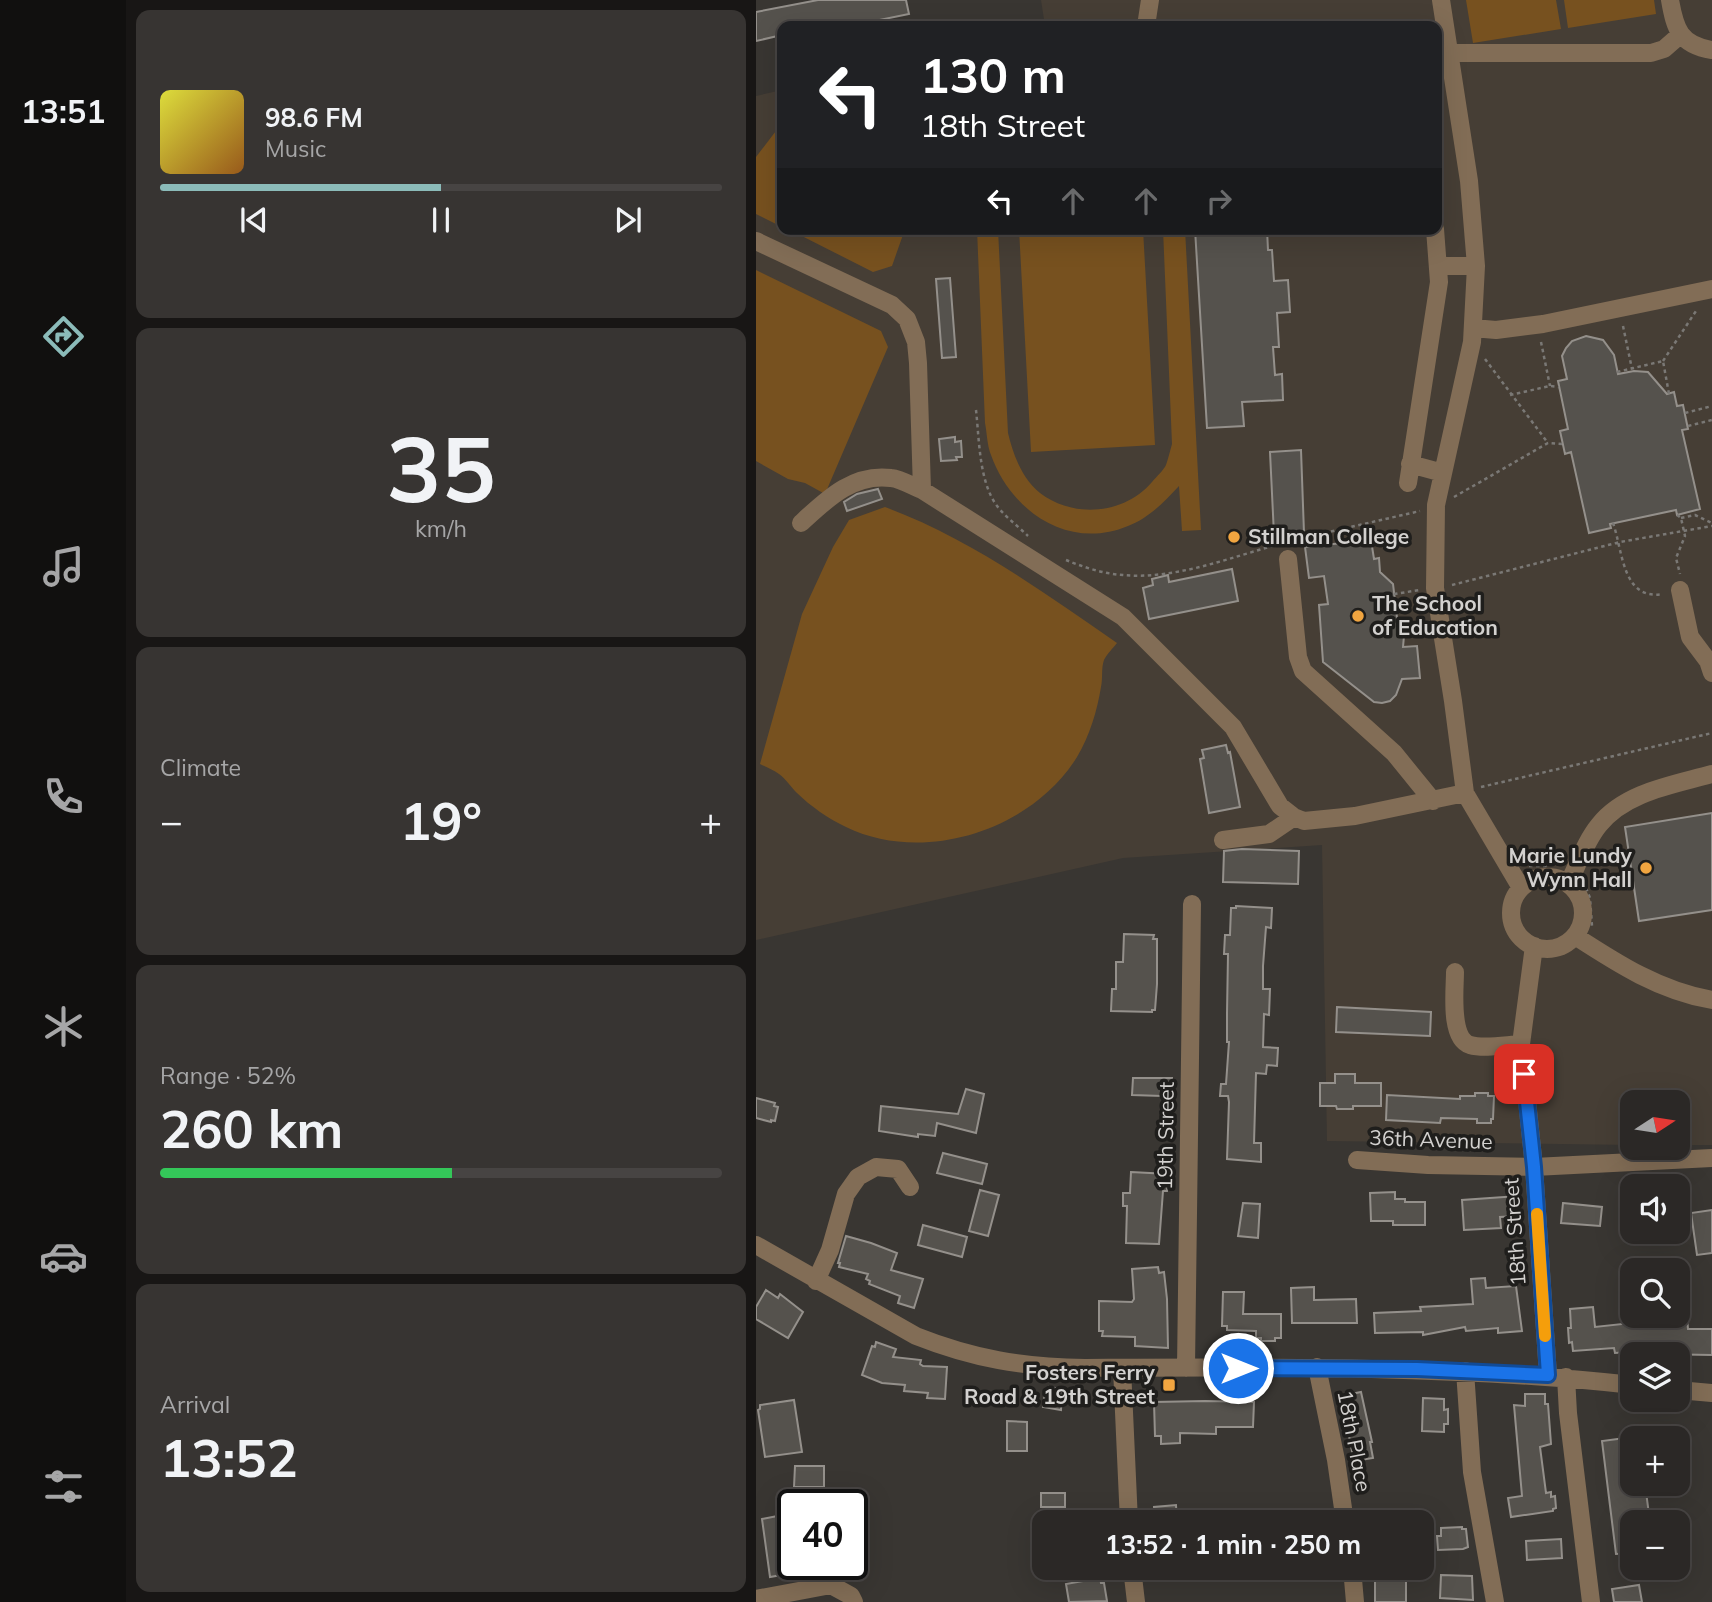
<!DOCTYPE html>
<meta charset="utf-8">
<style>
:root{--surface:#2b2826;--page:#373432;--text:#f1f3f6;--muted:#a6a6a7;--line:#474443;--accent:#8bbbb9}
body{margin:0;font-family:Mulish,sans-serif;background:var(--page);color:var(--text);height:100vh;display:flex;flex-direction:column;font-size:26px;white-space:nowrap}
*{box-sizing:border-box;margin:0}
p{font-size:23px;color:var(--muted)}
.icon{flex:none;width:38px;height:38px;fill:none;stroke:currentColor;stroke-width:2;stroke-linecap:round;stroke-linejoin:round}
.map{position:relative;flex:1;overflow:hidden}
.sheet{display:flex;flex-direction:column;gap:10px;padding:10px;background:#181615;width:630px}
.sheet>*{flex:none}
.guide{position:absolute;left:21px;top:21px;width:665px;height:214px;border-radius:14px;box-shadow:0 7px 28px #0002,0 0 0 2px var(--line);background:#202124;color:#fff;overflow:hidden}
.needle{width:46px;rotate:78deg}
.tools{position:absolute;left:864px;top:1090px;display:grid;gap:14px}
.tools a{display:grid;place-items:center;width:70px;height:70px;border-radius:14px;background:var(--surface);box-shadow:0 7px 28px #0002,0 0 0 2px var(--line);font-size:35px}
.speed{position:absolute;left:21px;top:1489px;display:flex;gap:14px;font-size:35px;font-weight:700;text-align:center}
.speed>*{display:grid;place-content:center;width:91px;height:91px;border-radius:50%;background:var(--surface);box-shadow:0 7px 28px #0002,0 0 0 2px var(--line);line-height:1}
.speed .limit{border:4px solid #111;border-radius:10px;background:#fff;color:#111}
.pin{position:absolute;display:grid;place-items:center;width:60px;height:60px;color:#fff;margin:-30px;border-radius:14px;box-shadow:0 4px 10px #0006}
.me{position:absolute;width:77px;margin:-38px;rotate:90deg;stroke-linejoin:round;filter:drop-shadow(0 0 5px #0008)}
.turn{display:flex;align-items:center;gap:24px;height:147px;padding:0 28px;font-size:32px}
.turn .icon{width:91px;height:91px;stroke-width:2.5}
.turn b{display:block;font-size:49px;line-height:60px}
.lanes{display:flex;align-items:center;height:66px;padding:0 28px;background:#0003;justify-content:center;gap:35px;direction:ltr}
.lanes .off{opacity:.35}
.big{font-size:52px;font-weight:700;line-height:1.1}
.sheet .card{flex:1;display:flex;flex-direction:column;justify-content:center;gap:10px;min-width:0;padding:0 24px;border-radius:14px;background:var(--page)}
.sheet .dial{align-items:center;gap:0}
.dial b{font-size:91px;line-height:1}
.song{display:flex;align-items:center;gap:21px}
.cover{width:84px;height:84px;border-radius:10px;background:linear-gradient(135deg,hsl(60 70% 55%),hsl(30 70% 35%))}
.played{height:7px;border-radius:4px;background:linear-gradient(90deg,var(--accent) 50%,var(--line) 50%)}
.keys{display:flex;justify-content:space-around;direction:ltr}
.heat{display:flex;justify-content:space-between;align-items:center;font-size:38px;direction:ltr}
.charge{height:10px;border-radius:5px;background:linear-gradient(90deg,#34c759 52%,var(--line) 0)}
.trip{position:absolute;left:276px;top:1510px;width:402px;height:70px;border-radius:14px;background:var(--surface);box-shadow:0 7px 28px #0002,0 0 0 2px var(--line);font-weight:700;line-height:70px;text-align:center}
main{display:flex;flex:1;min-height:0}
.tabs{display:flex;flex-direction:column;width:126px;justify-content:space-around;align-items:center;background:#11100f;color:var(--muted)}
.tabs .icon{width:49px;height:49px}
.tabs .active{color:var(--accent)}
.tabs b{font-size:32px;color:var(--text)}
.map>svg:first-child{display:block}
.built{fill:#463e35}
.green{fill:#77511f}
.building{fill:#55524d;stroke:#94908b;stroke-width:2}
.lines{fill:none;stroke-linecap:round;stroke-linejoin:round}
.path{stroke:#7a7875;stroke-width:2.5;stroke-dasharray:3.5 3.5;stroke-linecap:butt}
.minor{stroke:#826d56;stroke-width:18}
.route-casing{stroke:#114b97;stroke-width:18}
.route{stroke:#1a73e8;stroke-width:12}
.slow{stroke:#f59e0b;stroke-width:12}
.poi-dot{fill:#f1a540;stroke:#1f1e1c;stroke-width:2.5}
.labels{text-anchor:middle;stroke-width:7;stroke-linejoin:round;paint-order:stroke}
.poi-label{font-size:21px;font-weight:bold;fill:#d3d1cf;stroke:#1f1e1c;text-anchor:start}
.street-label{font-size:21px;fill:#d3d1cf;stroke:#1f1e1c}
</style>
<main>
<nav class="tabs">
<b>13:51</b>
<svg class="icon active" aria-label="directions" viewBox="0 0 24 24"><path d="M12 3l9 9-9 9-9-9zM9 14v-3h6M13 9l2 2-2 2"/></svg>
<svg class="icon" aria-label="music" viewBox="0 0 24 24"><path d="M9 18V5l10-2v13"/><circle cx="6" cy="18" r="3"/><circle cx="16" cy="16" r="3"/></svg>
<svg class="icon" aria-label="phone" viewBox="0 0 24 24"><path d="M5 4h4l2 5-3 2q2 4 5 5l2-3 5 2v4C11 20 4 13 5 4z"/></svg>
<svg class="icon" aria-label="climate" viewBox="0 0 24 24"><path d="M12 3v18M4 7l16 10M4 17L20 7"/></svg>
<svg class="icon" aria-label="car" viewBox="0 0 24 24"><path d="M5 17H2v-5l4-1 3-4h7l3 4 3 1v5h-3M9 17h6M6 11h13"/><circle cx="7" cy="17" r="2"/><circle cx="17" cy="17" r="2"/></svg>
<svg class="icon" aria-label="filters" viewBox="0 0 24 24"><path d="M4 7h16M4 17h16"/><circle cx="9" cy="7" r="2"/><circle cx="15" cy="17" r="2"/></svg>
</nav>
<section class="sheet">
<div class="card">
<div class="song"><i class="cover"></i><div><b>98.6 FM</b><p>Music</p></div></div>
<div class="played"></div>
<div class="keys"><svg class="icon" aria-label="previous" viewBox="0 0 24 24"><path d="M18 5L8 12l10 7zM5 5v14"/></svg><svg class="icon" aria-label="pause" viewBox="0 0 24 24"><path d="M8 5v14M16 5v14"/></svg><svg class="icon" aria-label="next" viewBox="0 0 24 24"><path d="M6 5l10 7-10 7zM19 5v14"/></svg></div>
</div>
<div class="card dial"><b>35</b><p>km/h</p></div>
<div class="card"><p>Climate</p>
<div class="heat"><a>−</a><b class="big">19°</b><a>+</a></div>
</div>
<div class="card"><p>Range · 52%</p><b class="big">260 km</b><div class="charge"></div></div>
<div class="card"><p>Arrival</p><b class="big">13:52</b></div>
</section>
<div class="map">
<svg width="956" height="1602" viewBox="0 0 956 1602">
<rect width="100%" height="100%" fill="#393632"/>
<path class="built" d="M 285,0 L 956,0 L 956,1145 L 922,1145 L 922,1102 L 877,1102 L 877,1145 L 571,1141 L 566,845 L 367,858 L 0,940 L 0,96 L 26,90 L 26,229 L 681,229 L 681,26 L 289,26 Z"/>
<path class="green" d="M 710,0 L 800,0 L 805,29 L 717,43 Z
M 808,0 L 898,0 L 900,14 L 812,28 Z
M 26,123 L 26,227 L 0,214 L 0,157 Z
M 32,229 L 149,229 L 136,266 L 117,272 Z
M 221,229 L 242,229 L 252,433 C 257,454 266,479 284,493 C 318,519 369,514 396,482 C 401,476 407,471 410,465 C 412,459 414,451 416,444 L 407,229 L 429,229 L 445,530 L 426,531 L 423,486 C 408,502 393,518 372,526 C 312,551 255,511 235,455 C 231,445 231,433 229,423 Z
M 263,229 L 387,229 L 399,445 L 275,452 Z
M 0,270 L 125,331 L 132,347 L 69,494 L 49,483 L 32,479 L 0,461 Z
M 129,507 C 215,539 287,592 361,643 C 357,648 351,654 348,660 C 345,668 347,679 345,687 C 341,711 334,735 321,757 C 276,830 168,865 90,827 C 73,819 54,806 41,793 C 35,787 30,779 23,774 C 18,770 10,767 4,764 L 46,614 L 77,547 L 93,520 Z"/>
<path class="building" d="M 62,0 L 150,0 L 153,14 L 94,26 L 82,26 L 82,23 L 65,26 L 26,26 L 26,35 L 0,41 L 0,12 Z
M 439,229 L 511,229 L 512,250 L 516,250 L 518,281 L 532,280 L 534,312 L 521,313 L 523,347 L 517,347 L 519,375 L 526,374 L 527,400 L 486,402 L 488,426 L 451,428 Z
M 194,278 L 200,357 L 186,358 L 180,279 Z
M 830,336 L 847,340 L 858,355 L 862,374 L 878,371 L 892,372 L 911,394 L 918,392 L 921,406 L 927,405 L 932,429 L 926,430 L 944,509 L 921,515 L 920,510 L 854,524 L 855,528 L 833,533 L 815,452 L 809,454 L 804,431 L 812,429 L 802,381 L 811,379 L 806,356 L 810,348 L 816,341 Z
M 199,437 L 199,442 L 205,441 L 206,457 L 200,457 L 201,460 L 185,461 L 183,439 Z
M 545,450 L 548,533 L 518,535 L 514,452 Z
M 122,489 L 126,499 L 91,511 L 88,502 L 101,494 Z
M 615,540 L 618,559 L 623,558 L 624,572 L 637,584 L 642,626 L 648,636 L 647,647 L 661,646 L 664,678 L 646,679 L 640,695 L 634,701 L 626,703 L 618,702 L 567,662 L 563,605 L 572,604 L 568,576 L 553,578 L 549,547 Z
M 476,569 L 482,601 L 393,619 L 387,588 L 397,585 L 396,579 L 412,575 L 413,582 Z
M 470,745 L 472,753 L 474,752 L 484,807 L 453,813 L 444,759 L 448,758 L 446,750 Z
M 956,813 L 956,910 L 883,921 L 869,827 Z
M 486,849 L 543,851 L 542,884 L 467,882 L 468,851 Z
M 480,906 L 516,908 L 515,928 L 510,927 L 507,966 L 507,989 L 514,989 L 513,1015 L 508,1014 L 507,1047 L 522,1048 L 521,1066 L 511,1065 L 510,1074 L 500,1073 L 498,1143 L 505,1143 L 505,1162 L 471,1159 L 473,1102 L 472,1096 L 464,1096 L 465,1084 L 470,1084 L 473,1042 L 471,1042 L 471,1013 L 472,954 L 468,954 L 469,935 L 474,935 L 475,908 L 480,908 Z
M 368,934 L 398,935 L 397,939 L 401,939 L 401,984 L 399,1010 L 396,1010 L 396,1012 L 355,1011 L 356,989 L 360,989 L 360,962 L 367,962 Z
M 581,1007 L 675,1012 L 674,1036 L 580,1032 Z
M 579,1074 L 599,1074 L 599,1083 L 625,1083 L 625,1106 L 597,1106 L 597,1109 L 581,1109 L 580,1106 L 564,1106 L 564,1083 L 579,1083 Z
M 377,1078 L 416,1078 L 416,1091 L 406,1091 L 406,1096 L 376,1095 Z
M 210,1089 L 228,1094 L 220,1133 L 181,1123 L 179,1136 L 162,1134 L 162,1137 L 123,1131 L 125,1106 L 202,1114 Z
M 719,1093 L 732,1093 L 732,1096 L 738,1096 L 737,1119 L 735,1119 L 735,1123 L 721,1123 L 721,1119 L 685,1118 L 684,1123 L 630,1120 L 631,1095 L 704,1099 L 704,1096 L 719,1096 Z
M 0,1098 L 19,1103 L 18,1106 L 22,1107 L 19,1121 L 15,1120 L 15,1122 L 0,1118 Z
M 187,1153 L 231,1164 L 226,1184 L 181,1173 Z
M 375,1172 L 412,1174 L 411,1191 L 407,1191 L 403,1244 L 370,1243 L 371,1206 L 367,1206 L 367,1193 L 374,1193 Z
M 224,1190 L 243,1195 L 232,1236 L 213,1231 Z
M 639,1192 L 639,1199 L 649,1199 L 649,1202 L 669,1202 L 669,1225 L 637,1225 L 637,1221 L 615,1221 L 614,1193 Z
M 762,1196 L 763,1216 L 744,1217 L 745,1228 L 708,1230 L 706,1200 Z
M 487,1203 L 504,1204 L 502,1238 L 482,1236 Z
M 807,1203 L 846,1207 L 844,1226 L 805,1223 Z
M 956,1210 L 956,1253 L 941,1255 L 935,1213 Z
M 167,1225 L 211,1237 L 206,1257 L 162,1245 Z
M 90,1236 L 115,1243 L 141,1253 L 135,1270 L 167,1279 L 158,1308 L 142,1303 L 144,1296 L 113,1284 L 114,1281 L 110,1279 L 112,1274 L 83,1267 L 84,1263 L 82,1263 Z
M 402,1267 L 403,1273 L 408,1272 L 411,1299 L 412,1348 L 379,1346 L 379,1337 L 346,1336 L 347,1331 L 343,1331 L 343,1301 L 376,1302 L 378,1299 L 376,1269 Z
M 729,1278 L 730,1288 L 760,1286 L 766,1331 L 742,1333 L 742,1328 L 710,1331 L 709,1327 L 667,1335 L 667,1332 L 619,1333 L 618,1313 L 665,1311 L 664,1307 L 717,1304 L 715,1279 Z
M 558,1287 L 558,1300 L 600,1299 L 601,1323 L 536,1323 L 535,1288 Z
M 10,1290 L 22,1298 L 24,1294 L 47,1312 L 32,1338 L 0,1319 L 0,1307 Z
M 467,1292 L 488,1292 L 487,1314 L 525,1314 L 525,1338 L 519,1338 L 519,1341 L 505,1341 L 505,1338 L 500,1338 L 500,1331 L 471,1330 L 471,1326 L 466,1326 Z
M 837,1307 L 839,1327 L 931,1317 L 932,1329 L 956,1329 L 956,1355 L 899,1354 L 899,1344 L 872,1347 L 872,1352 L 859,1353 L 858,1348 L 817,1351 L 816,1342 L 813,1343 L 812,1328 L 815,1328 L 814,1309 Z
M 120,1342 L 140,1349 L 137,1357 L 165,1360 L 164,1364 L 167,1366 L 191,1367 L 189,1399 L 171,1398 L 172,1393 L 148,1391 L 149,1385 L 126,1383 L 106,1375 L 116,1346 L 119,1347 Z
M 293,1387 L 306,1389 L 305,1410 L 287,1407 L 289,1391 L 292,1391 Z
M 605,1392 L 616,1442 L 614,1442 L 617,1458 L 598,1461 L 585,1396 Z
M 769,1394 L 789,1394 L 789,1404 L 792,1404 L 795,1444 L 784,1447 L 790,1493 L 795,1492 L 795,1497 L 799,1496 L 800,1508 L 797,1509 L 797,1511 L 755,1517 L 752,1498 L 766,1496 L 758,1405 L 769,1406 Z
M 667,1398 L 688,1399 L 688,1410 L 692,1409 L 692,1424 L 688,1424 L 688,1432 L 666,1431 Z
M 38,1400 L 46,1452 L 9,1457 L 2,1410 L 4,1409 L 4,1405 Z
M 449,1401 L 498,1402 L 497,1427 L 460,1427 L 460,1434 L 424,1433 L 424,1443 L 405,1444 L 405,1436 L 399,1436 L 398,1402 Z
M 251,1421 L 271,1422 L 271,1451 L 251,1451 Z
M 877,1437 L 877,1484 L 889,1484 L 894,1522 L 877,1522 L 877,1553 L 860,1554 L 846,1441 Z
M 39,1466 L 68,1466 L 68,1487 L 38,1487 Z
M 285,1493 L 309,1493 L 309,1507 L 285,1507 Z
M 420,1505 L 421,1522 L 399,1522 L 398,1507 Z
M 37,1513 L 37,1573 L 14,1577 L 6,1519 Z
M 706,1527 L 706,1529 L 710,1529 L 712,1547 L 707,1549 L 682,1550 L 681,1536 L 685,1536 L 685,1528 Z
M 805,1539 L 806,1558 L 771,1560 L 770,1541 Z
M 619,1568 L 650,1568 L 650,1602 L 619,1602 Z
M 685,1575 L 716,1576 L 717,1600 L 684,1598 Z
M 344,1578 L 345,1583 L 348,1583 L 351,1601 L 313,1602 L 310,1584 Z
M 883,1585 L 886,1602 L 858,1602 L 856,1589 Z"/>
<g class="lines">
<path class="path" d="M 867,326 L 876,369
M 785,342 L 794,386
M 729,359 L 792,443
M 907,361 L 940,311
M 861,372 L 907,361 L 913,394
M 754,395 L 794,386 L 803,387
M 220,410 C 223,437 223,471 235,496 C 243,513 259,523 272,536
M 929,413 L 956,406
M 932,426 L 956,420
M 698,497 L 792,443 L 807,444
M 921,515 L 925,518 L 929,536 L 920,558 L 924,574
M 925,518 L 939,515 L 956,523
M 857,523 C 867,551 866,601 907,594
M 534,541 L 664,511
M 310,560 C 327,567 348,574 367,575 C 419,580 475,557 524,544
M 696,585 L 864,542 L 956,526
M 638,594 L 664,590
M 725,787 L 956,733
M 773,866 L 791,866 L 801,859
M 830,888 L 834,898 L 836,926"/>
<path class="minor" d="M 685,0 L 713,181 L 720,266 L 716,342 L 680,505 L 679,588 L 697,701 L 709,793 L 765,888
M 914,0 C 919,29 924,45 956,50
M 390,26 L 394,0
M 693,53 L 895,53 L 908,49 L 924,35
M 0,241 L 136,305 L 151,319 L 160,342 L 162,363 L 166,490
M 682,266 L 720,266
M 717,328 L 740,330 L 787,324 L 956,289
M 654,464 L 687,473
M 652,483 L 683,282 L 679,229
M 45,523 C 71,499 97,473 135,478 C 145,479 156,486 166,490 L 367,617 L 477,727 L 524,806 L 538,817 L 548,821 L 599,816 L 709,793
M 532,559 L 542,657 L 547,671 L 638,753 L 677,801
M 924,590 L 934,637 L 952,661 L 956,673
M 467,840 L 513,834 L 538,817
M755 913a36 36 0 1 1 72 0a36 36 0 1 1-72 0Z
M 812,884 C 822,865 829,842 843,825 C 869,792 917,785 956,774
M 819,936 C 862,964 904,991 956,1000
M 699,972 C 699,990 693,1038 714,1045 C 728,1049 749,1045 765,1044 L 778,946
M 765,1044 L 778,1167 L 792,1375
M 601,1160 L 672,1165 L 778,1167 L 956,1158
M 0,1245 L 160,1336 C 218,1359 267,1367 329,1368 C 512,1367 695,1365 877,1385
M 60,1281 L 74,1250 L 90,1194 L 102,1177 L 120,1167 L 142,1169 L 154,1187
M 561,1367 L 580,1460 L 589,1522
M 366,1368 L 373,1522
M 430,1368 L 436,904
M 709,1371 L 716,1472 L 739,1602
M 810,1377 L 812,1413 L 835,1602
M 922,1390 L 956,1393
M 376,1568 L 380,1602
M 596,1568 L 599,1602
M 0,1599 L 75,1585 L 95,1596 L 98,1602"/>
</g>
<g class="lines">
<defs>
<path id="route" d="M 482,1368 L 661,1369 L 792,1375 L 778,1167 L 768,1074"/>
</defs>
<use href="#route" class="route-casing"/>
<use href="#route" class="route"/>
<path class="slow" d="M 781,1214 L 789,1336"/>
</g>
<g class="poi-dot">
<circle cx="478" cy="537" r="7"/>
<circle cx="602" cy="616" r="7"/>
<circle cx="890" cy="868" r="7"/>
<rect x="406" y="1378" width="14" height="14" rx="3.5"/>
</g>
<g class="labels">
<g class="poi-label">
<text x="492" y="544">Stillman College</text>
<text x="616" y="611">The School<tspan x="616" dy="24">of Education</tspan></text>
<text x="876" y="863" text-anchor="end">Marie Lundy<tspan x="876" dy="24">Wynn Hall</tspan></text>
<text x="399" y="1380" text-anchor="end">Fosters Ferry<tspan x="399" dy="24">Road &amp; 19th Street</tspan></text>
</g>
<g class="street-label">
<text transform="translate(410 1136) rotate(-89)" y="7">19th Street</text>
<text transform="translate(675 1140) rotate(2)" y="7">36th Avenue</text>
<text transform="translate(759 1232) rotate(-94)" y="7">18th Street</text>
<text transform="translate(598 1441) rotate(79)" y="7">18th Place</text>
</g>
</g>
</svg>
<div class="tools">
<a><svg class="needle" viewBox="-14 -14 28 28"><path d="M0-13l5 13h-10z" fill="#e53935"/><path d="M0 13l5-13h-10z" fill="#a6a6a7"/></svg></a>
<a><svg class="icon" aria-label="sound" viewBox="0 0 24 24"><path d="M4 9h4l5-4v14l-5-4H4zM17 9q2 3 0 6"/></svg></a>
<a><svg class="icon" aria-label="search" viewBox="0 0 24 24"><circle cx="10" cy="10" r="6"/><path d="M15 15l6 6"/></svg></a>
<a><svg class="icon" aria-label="layers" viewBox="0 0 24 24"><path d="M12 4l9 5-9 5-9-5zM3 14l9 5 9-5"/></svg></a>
<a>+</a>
<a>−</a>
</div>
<div class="speed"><div class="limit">40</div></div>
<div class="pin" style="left:768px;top:1074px;background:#d93025"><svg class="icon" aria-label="arrive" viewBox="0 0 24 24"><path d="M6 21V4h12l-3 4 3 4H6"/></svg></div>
<svg class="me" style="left:482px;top:1368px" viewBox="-20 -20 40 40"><circle r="17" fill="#1a73e8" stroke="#fff" stroke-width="3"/><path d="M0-11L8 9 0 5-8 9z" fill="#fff"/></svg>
<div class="trip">13:52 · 1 min · 250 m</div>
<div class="guide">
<div class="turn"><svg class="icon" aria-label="left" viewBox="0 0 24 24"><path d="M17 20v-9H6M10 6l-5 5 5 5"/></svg><div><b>130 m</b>18th Street</div></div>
<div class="lanes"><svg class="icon" aria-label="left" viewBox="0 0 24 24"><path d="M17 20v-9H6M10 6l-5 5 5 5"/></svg><svg class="icon off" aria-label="ahead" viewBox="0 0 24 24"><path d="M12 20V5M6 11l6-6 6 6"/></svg><svg class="icon off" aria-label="ahead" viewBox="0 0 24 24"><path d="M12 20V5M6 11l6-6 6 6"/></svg><svg class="icon off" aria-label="right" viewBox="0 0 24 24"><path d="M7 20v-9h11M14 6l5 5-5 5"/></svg></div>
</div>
</div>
</main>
